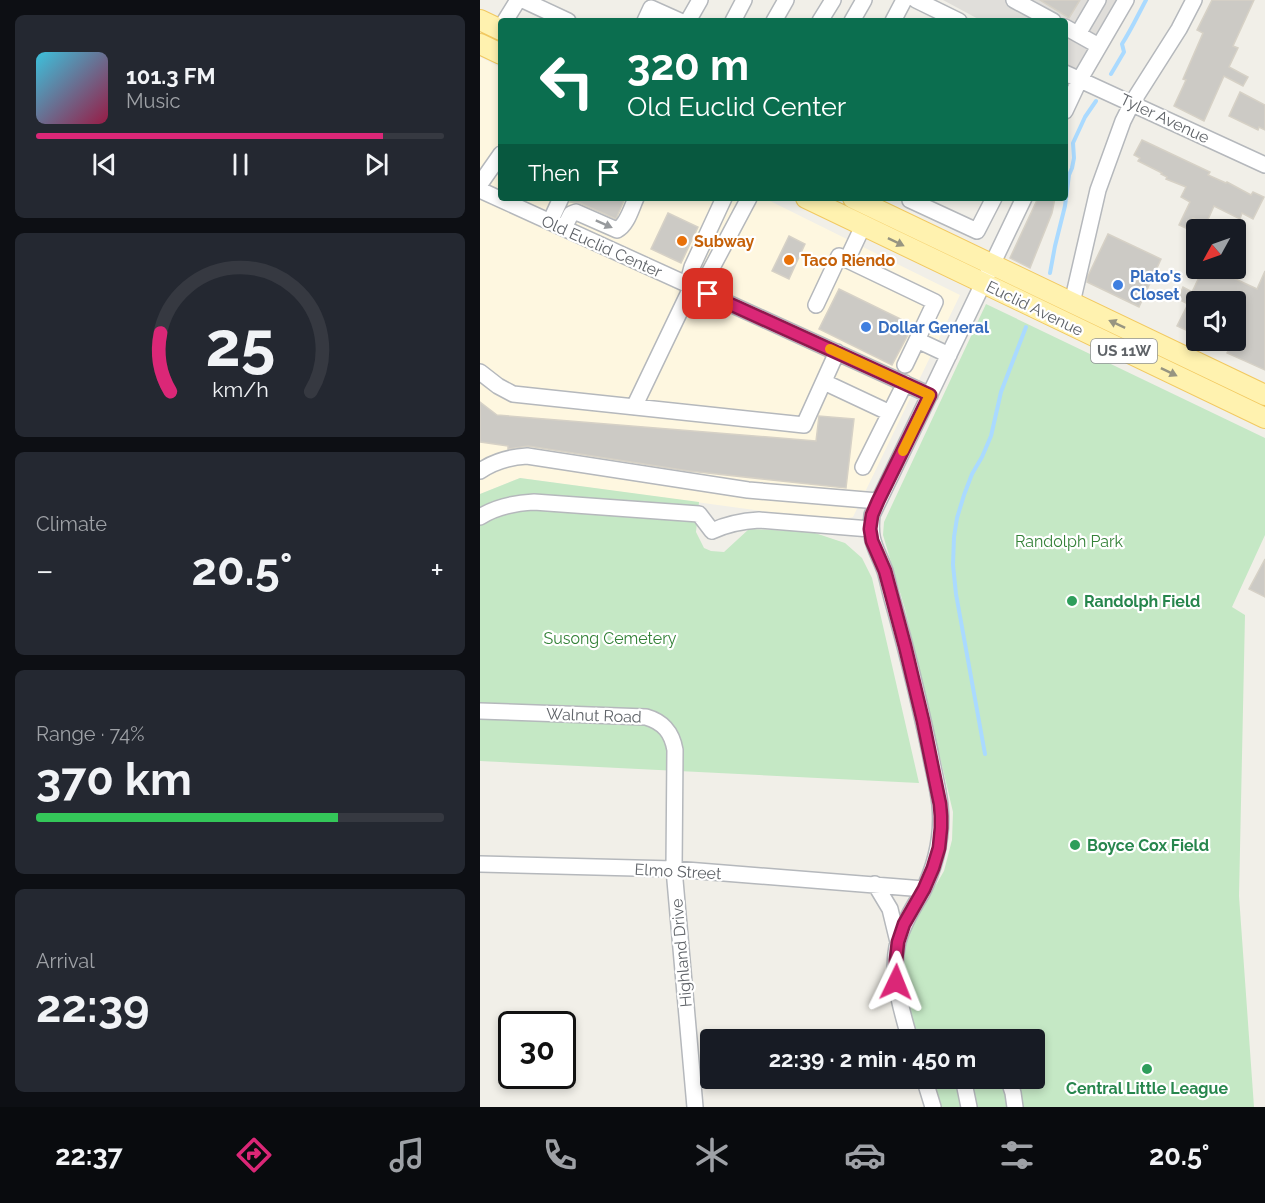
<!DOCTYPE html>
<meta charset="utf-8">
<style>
:root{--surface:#171b24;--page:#242831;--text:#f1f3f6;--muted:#9ea1a6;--line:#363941;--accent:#db2777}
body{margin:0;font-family:Raleway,sans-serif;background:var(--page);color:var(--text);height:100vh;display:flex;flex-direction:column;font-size:22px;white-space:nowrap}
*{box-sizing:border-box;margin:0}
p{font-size:20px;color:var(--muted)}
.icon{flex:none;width:33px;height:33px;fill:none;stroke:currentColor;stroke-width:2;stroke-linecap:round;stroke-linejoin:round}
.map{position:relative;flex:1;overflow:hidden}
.drawer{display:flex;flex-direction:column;gap:15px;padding:15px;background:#0d0f14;width:480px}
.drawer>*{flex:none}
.top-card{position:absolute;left:18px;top:18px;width:570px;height:183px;border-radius:6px;box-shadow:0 3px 9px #0003;background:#0b6e4f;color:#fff;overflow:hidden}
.needle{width:39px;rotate:230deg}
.tools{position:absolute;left:706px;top:219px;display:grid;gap:12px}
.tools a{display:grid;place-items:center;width:60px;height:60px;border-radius:6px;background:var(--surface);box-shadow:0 3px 9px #0003;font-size:30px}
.speed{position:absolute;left:18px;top:1011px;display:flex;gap:12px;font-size:30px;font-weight:700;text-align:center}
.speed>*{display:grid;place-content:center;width:78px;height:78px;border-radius:50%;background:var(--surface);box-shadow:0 3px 9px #0003;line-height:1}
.speed .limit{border:3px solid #111;border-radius:9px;background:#fff;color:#111}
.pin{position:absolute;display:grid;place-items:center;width:51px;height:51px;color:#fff;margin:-26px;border-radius:12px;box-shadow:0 3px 9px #0006}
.me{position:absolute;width:66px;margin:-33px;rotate:2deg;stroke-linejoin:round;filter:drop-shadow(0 0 4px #0008)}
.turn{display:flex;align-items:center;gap:21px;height:126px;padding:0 30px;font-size:27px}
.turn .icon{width:78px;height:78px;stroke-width:2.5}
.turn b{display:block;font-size:42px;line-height:51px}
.then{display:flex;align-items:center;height:57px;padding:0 30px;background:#0003;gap:12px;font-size:22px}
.big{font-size:45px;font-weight:700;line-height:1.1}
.drawer .card{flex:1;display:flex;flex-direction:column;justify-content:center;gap:9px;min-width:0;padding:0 21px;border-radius:9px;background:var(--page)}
.drawer .dial{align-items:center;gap:0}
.dial svg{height:156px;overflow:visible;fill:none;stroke:var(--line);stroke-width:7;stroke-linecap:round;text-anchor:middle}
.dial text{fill:var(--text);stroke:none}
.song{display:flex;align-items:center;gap:18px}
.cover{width:72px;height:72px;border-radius:9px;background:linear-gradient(135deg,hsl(190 70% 55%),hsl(340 70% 35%))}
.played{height:6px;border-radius:3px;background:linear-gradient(90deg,var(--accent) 85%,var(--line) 85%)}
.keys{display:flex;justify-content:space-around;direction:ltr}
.heat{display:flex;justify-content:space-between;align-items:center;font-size:33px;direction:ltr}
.charge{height:9px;border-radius:4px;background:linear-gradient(90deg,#34c759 74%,var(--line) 0)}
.trip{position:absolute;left:220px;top:1029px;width:345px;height:60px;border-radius:6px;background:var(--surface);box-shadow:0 3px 9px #0003;font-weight:700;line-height:60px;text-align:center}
.tabs{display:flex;height:96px;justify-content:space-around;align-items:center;background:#090b0e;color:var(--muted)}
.tabs .icon{width:42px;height:42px}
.tabs .on{color:var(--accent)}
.tabs b{font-size:27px;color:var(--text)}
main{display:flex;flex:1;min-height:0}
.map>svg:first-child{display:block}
.commercial{fill:#fef7e0}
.industrial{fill:#e0deda}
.green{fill:#c5e8c5}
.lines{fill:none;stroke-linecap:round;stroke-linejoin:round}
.stream{stroke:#aadaff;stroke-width:4}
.building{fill:#cccac5;stroke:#d6d1c6;stroke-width:1.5}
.minor-casing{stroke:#b5b8bc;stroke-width:18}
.major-casing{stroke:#f2c960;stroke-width:22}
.minor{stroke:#fff;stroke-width:15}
.major{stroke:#fff2af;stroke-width:20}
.oneway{fill:#979a9d}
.oneway2{fill:#979581}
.route-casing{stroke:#8e194d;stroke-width:15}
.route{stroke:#db2777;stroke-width:10}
.slow{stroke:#f59e0b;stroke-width:10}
.food-dot{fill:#e8710a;stroke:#fff;stroke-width:2}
.shop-dot{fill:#3f7fe0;stroke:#fff;stroke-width:2}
.leisure-dot{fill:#2e9e5b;stroke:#fff;stroke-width:2}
.labels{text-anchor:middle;stroke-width:4.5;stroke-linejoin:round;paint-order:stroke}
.shield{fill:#fff;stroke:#8f9295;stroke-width:1.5}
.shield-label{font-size:15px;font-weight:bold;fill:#5f6368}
.street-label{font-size:16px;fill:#5f6368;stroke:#fff}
.food-label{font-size:16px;font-weight:bold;fill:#c56008;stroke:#fff;text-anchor:start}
.shop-label{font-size:16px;font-weight:bold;fill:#366cbe;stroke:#fff;text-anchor:start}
.park-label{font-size:16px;fill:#348238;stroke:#fff}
.leisure-label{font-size:16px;font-weight:bold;fill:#27864d;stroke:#fff;text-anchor:start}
</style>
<main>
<section class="drawer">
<div class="card">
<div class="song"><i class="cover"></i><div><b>101.3 FM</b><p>Music</p></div></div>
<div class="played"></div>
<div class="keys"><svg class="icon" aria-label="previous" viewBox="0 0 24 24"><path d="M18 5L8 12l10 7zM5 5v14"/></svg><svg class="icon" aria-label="pause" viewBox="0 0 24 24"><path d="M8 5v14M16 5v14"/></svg><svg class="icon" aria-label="next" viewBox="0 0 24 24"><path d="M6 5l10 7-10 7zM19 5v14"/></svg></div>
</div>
<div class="card dial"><svg viewBox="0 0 100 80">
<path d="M14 69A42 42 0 1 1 86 69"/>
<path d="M14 69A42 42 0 0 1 9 39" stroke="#db2777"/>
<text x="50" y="56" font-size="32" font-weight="700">25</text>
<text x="50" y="72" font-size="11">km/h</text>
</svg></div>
<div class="card"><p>Climate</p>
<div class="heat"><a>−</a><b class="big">20.5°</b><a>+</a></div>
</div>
<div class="card"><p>Range · 74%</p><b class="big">370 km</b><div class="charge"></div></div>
<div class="card"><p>Arrival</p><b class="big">22:39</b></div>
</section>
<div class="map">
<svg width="785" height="1107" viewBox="0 0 785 1107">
<rect width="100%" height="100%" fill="#f1efe8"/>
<path class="commercial" d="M 0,57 L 21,68 L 21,198 L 284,198 L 480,295 L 373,517 L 355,521 L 40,478 L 0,494 Z"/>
<path class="industrial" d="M 463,0 L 636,0 L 595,70 L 585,65 L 585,21 L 502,21 Z"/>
<path class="green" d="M 506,304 L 785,438 L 785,535 L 752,607 L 765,615 L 759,896 L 774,1107 L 460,1107 L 450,1079 L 555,1078 L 555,1040 L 437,1039 L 423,990 L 423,959 L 429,931 L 464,871 L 472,840 L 473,812 L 425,609 L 403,535 L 404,522 Z
M 40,478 L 219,502 L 216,532 L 224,548 L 231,551 L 244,552 L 269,529 L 332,532 L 365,543 L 382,558 L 392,578 L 439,783 L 0,761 L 0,494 Z"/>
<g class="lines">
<path class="stream" d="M 631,74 L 644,52 L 642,44 C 651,30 658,15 666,0
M 570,273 L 575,246 L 585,206 L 589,175 L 592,168 L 594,158 L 593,143 L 605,117 L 616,101
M 505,754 L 476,594 L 473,565 L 474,537 L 477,518 L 484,495 L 492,474 L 502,457 L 511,436 L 521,392 L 546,327"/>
</g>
<path class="building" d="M 560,0 L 600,0 L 589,18 Z
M 732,0 L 774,0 L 753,46 L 758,48 L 749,67 L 768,77 L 763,86 L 744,76 L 724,121 L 694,106 L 706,80 L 703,79 L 723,33 L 717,30 Z
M 760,92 L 785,105 L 785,130 L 779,127 L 778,130 L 749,116 Z
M 662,140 L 730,172 L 728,175 L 746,183 L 747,182 L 771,195 L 773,192 L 784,197 L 773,219 L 762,213 L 760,219 L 734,206 L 726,224 L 713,218 L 708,229 L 699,225 L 710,202 L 701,197 L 706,187 L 686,179 L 687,177 L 681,174 L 682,173 L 658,161 L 660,158 L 654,155 Z
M 91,198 L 145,198 L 136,219 L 100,203 L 90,202 Z
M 558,198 L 575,198 L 572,213 L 550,268 L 530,258 Z
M 188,213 L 218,227 L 201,263 L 171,249 Z
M 628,234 L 681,259 L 659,307 L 607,282 L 608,276 Z
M 309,236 L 325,244 L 309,279 L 292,271 Z
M 734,269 L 777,289 L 785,271 L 785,370 L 747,353 L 749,349 L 731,340 L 756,340 L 756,302 L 717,302 L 717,335 L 697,326 L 708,304 L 698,299 L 703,287 L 712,292 L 722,271 L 730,275 Z
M 359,289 L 433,325 L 412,365 L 339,329 Z
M 0,402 L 17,415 L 336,441 L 339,416 L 374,419 L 366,488 L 209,471 L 48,446 L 28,449 L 28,446 L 0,442 Z
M 785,559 L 785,597 L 769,589 Z"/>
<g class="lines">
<defs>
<path id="minor" d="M 43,0 L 88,21
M 436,0 L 479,21
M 534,0 L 573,21
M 25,21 L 38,0
M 165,21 L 171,8 L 200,21
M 208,21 L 220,0
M 253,21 L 264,0
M 294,21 L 306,0
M 340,21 L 353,0
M 372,21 L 384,0
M 413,21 L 424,0
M 585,27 L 619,46
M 598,34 L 618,0
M 585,73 L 785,165
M 585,111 L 600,79 L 646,0
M 0,184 L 21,154
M 0,190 L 450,395
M 430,198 L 430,200 L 497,231 L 514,198
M 70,222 L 81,198
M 84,228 L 91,214 L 96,212 L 137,230 C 147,225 151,209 156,198
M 367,260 L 383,226
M 212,286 L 220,284 L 227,277 L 269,198
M 212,286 L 209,278 L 212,267 L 244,198
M 592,303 L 618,190 L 643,121 L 652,103 L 699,29 L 714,0
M 336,305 L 359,256 L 455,302 L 437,340 L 469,355
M 425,365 L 437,340
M 0,372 L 18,386 L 33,394 L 324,425 L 357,352
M 344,382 L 410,413 L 425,383
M 154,407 L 212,286
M 383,467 L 410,413
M 0,471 C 15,461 29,457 47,456 L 268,490 L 398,501
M 0,517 C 17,506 35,503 54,502 L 219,514 L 232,531 C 247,524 262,521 279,520 L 390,529
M 0,711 L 166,717 C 184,722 192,733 195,750 L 194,869 L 215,1107
M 0,864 L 194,869 L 444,889
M 395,884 L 410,909 L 418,942
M 430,1040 C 421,1008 410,975 418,942 C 423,924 433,908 442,893 C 456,865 463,836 460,805 C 458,787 453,769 450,752 C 439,701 427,651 413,602 C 410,592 408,581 405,571 C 396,547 389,542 392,515 L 544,198
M 444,1078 L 453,1107
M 483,1078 L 489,1107
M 528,1078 L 533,1093 L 535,1107"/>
<path id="major" d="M 0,20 L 21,30
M 0,44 L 21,54
M 326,198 L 785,418
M 373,198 L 785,395"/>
</defs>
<use href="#minor" class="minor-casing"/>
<use href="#major" class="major-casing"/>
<use href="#minor" class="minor"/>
<use href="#major" class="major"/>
</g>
<defs><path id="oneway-solid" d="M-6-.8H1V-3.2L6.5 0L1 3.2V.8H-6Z" transform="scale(1.5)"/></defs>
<use class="oneway" href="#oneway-solid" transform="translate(124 224) rotate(24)"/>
<g class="oneway2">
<use href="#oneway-solid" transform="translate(416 242) rotate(26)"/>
<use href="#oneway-solid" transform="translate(637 324) rotate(-155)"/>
<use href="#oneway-solid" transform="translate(689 372) rotate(26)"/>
</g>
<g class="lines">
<defs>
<path id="route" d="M 228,294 L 450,395 L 398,501 L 392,515 L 390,529 L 392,541 L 405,571 L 425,646 L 443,721 L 460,804 L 461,816 L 461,828 L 459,848 L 453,868 L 444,889 L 424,924 L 418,942 L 416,960 L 416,982"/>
</defs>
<use href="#route" class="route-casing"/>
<use href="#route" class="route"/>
<path class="slow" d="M 350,349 L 450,395 L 423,451"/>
</g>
<g class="food-dot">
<circle cx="202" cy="241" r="6"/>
<circle cx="309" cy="260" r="6"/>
</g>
<g class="shop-dot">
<circle cx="638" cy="285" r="6"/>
<circle cx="386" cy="327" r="6"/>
</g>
<g class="leisure-dot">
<circle cx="592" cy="601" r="6"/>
<circle cx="595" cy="845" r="6"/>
<circle cx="667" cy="1069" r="6"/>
</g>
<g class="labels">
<rect class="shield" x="611" y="339" width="66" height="24" rx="4.5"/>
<g class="shield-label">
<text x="644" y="356">US 11W</text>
</g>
<g class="street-label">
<text transform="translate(685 118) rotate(25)" y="6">Tyler Avenue</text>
<text transform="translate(122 246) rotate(24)" y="6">Old Euclid Center</text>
<text transform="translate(555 308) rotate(26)" y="6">Euclid Avenue</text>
<text transform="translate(114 715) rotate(2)" y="6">Walnut Road</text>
<text transform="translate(198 871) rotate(3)" y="6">Elmo Street</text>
<text transform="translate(201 953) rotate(-95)" y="6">Highland Drive</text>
</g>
<g class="food-label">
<text x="214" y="247">Subway</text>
<text x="321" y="266">Taco Riendo</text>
</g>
<g class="shop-label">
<text x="650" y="282">Plato's<tspan x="650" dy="18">Closet</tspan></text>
<text x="398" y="333">Dollar General</text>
</g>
<g class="park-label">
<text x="589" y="547">Randolph Park</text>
<text x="130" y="644">Susong Cemetery</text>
</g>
<g class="leisure-label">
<text x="604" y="607">Randolph Field</text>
<text x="607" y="851">Boyce Cox Field</text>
<text x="667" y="1094" text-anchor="middle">Central Little League</text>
</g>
</g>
</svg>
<div class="tools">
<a><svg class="needle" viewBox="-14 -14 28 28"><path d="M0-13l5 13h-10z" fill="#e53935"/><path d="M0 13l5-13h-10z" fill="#9ea1a6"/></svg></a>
<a><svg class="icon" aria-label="sound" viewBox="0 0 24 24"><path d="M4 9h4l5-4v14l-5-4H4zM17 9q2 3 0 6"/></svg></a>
</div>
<div class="speed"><div class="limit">30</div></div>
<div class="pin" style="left:228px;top:294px;background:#d93025"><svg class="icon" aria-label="arrive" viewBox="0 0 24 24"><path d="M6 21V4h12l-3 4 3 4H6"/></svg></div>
<svg class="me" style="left:416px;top:982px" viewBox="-20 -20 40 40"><path d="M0-17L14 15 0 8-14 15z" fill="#db2777" stroke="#fff" stroke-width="4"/></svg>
<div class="trip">22:39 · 2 min · 450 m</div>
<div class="top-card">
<div class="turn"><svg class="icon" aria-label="left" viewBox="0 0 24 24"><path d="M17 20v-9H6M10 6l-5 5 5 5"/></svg><div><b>320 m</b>Old Euclid Center</div></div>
<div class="then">Then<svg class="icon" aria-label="arrive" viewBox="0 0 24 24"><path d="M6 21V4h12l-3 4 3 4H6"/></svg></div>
</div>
</div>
</main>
<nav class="tabs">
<b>22:37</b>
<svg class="icon on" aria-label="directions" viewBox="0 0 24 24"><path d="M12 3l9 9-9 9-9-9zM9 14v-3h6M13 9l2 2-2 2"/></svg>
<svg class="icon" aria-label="music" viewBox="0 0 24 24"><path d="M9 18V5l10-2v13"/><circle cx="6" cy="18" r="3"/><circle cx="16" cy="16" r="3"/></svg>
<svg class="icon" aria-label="phone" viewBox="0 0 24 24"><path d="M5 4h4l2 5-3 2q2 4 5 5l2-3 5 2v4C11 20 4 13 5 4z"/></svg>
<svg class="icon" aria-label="climate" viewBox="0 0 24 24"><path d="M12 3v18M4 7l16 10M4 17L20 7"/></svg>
<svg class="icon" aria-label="car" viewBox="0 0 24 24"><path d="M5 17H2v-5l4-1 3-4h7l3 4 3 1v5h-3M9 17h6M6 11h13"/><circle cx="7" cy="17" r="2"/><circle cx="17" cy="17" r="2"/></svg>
<svg class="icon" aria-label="filters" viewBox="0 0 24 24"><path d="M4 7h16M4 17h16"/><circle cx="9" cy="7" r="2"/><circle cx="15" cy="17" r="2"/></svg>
<b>20.5°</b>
</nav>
